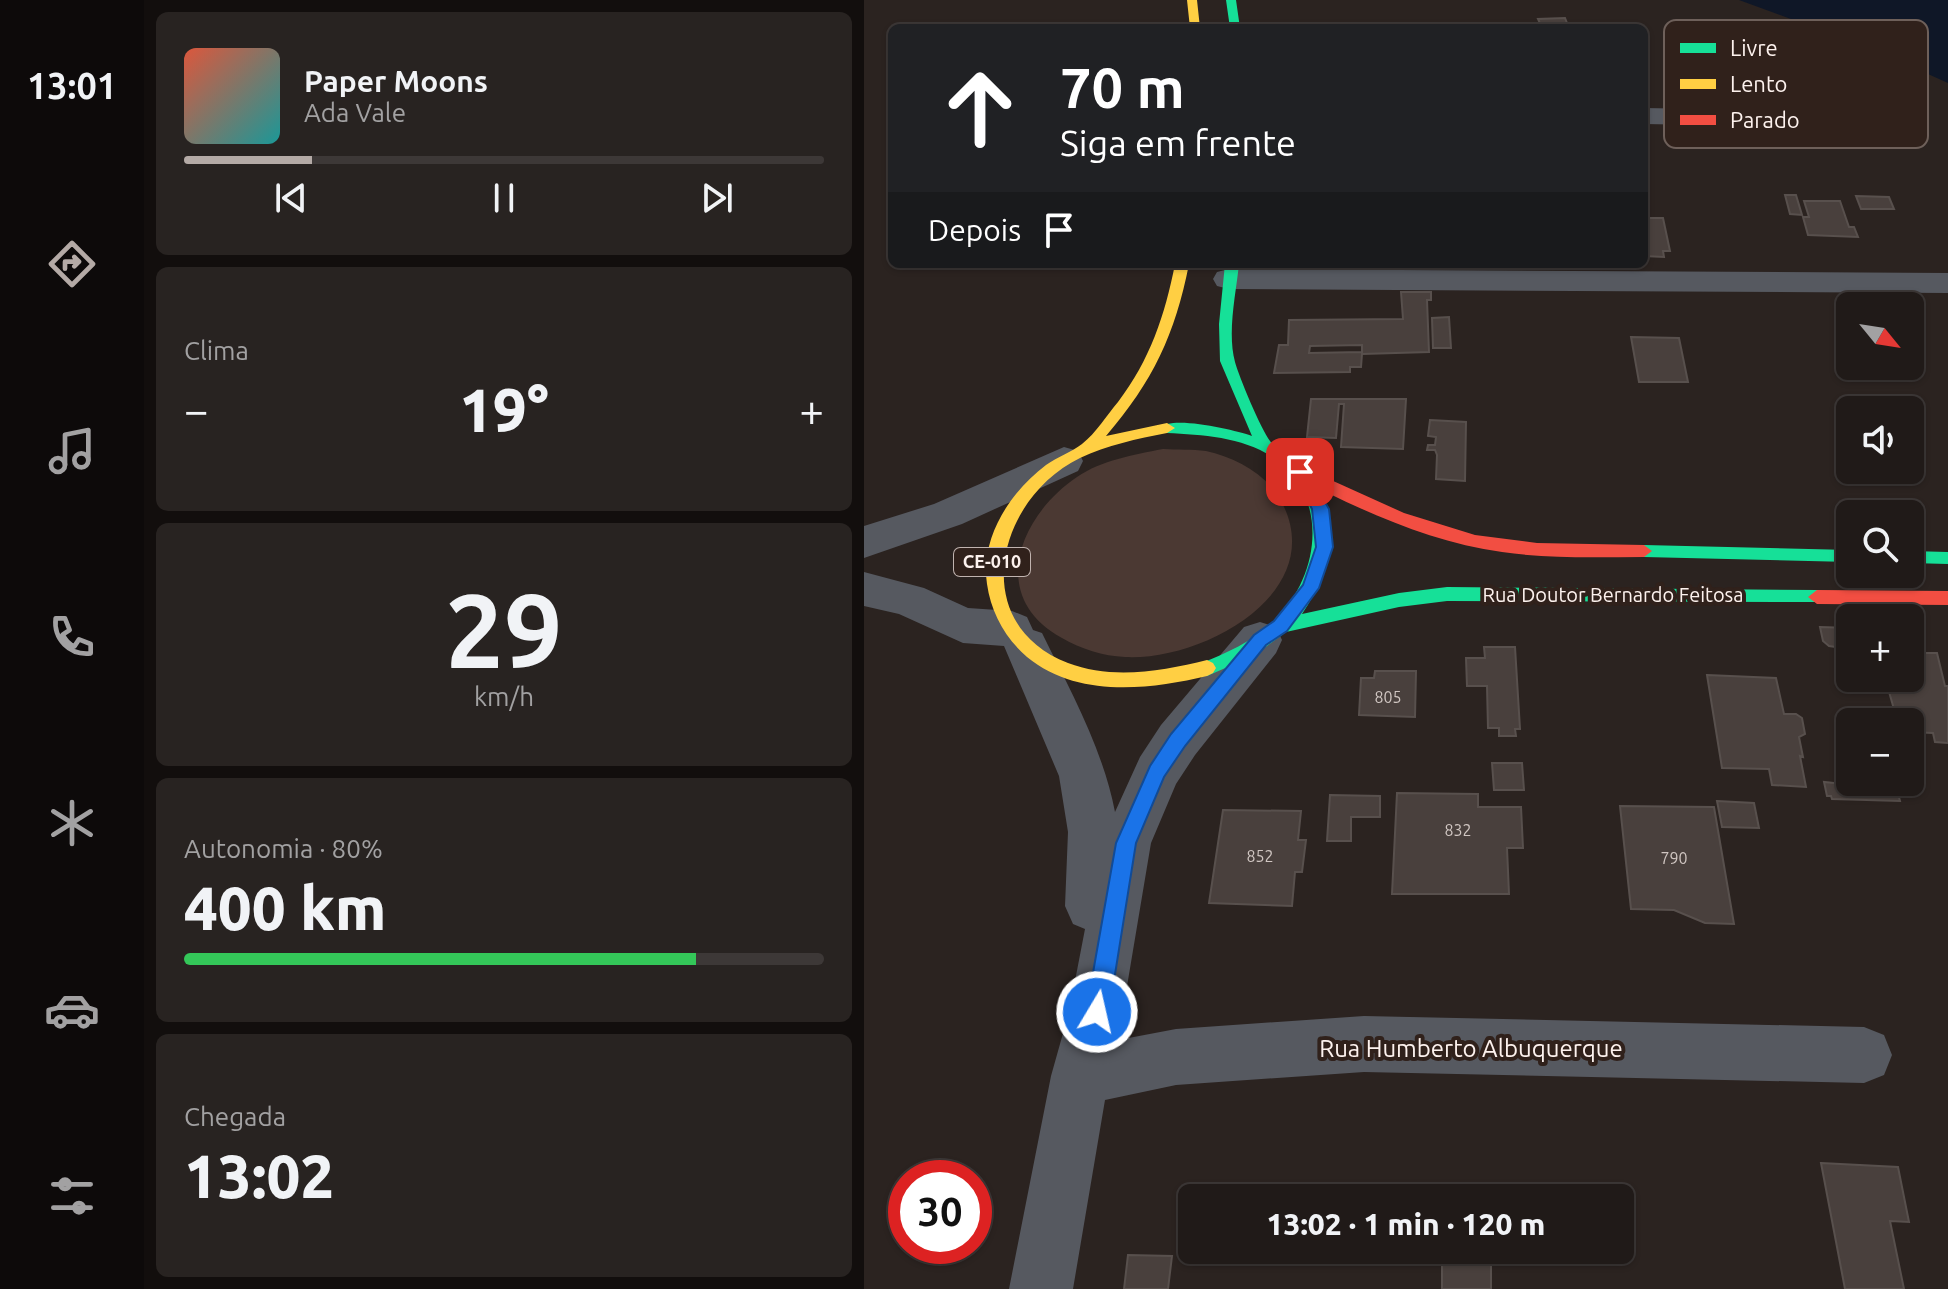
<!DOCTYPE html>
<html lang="pt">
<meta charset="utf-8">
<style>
:root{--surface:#201a18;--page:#282321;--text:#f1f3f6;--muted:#a2a1a2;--line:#3d3837;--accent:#b4aaa6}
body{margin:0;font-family:Ubuntu,sans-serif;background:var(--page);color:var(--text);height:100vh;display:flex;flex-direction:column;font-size:30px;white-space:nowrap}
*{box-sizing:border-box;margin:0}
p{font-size:26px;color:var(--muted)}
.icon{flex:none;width:44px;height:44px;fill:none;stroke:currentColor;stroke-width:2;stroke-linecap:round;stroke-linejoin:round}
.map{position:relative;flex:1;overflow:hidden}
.drawer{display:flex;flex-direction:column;gap:12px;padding:12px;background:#120e0d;width:720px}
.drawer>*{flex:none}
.hud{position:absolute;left:24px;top:24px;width:760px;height:244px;border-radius:12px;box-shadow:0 2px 6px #0004,0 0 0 2px var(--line);background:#202124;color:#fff;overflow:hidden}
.needle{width:52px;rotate:120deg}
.controls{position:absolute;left:972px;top:292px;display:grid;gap:16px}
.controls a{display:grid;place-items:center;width:88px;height:88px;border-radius:12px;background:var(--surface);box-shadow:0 2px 6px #0004,0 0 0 2px var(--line);font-size:40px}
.speed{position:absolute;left:24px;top:1160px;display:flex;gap:16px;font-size:40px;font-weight:700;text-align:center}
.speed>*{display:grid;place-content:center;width:104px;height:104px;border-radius:50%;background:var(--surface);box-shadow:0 2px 6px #0004,0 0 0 2px var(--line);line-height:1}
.speed .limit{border:12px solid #d22;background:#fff;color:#111}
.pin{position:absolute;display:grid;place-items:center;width:68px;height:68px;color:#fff;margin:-34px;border-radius:16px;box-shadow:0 4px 12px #0006}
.me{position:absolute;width:88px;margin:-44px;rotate:9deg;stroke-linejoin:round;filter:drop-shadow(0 0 6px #0008)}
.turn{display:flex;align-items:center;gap:28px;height:168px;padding:0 40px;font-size:36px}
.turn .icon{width:104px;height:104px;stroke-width:2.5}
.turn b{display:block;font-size:56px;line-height:68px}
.then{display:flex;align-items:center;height:76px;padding:0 40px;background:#0003;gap:16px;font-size:30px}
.big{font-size:60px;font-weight:800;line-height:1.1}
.drawer .widget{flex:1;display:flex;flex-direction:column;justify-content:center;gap:12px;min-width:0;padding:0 28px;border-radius:12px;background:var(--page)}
.drawer .dial{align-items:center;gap:0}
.dial b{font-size:104px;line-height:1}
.song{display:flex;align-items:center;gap:24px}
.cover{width:96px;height:96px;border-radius:12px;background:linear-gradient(135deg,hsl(10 70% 55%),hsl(180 70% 35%))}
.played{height:8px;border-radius:4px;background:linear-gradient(90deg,var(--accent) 20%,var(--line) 20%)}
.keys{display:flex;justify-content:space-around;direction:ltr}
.heat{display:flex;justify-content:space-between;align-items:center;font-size:44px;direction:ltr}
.charge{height:12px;border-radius:6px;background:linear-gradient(90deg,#34c759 80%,var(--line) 0)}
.trip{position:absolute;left:314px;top:1184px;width:456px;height:80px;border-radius:12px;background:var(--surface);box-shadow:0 2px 6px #0004,0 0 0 2px var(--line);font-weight:800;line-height:80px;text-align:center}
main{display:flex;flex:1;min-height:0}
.menu{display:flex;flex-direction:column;width:144px;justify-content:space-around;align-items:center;background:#0d0a0a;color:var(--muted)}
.menu .icon{width:56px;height:56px}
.menu .current{color:var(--accent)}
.menu b{font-size:36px;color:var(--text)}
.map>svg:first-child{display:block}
.green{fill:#4b3933}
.water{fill:#0f1727}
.building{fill:#49403d;stroke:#58504d;stroke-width:2;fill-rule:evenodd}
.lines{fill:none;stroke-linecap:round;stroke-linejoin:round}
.street{fill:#565960;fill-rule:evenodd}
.fast{fill:#16e098;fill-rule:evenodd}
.slow{fill:#ffcf43;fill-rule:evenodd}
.jam{fill:#f24e42;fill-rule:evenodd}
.route{fill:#1a73e8;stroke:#114b97;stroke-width:2}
.labels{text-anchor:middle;stroke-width:8;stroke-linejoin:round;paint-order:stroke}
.number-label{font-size:16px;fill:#d0c6c2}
.shield{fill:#30211b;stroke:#c0b3af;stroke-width:2}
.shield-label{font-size:18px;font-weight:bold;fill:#fdf2ee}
.street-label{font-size:20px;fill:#fdf2ee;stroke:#30211b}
.near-street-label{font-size:24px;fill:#fdf2ee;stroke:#30211b}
.key{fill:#30211b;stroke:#6e605a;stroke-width:2}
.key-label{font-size:22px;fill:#fdf2ee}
</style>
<main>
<nav class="menu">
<b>13:01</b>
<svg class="icon current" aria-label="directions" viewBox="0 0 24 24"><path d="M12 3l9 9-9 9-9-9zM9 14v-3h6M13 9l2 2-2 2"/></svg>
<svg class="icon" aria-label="music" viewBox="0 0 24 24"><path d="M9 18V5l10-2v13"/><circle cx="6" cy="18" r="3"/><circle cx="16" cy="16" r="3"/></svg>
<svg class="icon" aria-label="phone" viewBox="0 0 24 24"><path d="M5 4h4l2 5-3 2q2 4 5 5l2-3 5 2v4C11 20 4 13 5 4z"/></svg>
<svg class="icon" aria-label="climate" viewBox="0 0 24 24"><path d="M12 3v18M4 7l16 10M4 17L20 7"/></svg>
<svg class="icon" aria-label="car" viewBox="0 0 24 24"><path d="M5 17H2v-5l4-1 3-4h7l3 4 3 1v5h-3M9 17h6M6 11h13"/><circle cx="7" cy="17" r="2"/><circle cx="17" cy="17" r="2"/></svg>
<svg class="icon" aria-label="filters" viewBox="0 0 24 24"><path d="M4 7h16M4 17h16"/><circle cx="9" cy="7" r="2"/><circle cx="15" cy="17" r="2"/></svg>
</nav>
<section class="drawer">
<div class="widget">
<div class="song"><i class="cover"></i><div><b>Paper Moons</b><p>Ada Vale</p></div></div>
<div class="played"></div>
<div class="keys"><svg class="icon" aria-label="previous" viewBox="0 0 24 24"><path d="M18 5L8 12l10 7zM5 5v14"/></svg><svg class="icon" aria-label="pause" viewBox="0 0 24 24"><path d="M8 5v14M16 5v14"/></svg><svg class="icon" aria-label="next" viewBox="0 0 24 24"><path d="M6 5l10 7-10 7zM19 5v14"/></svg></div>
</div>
<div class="widget"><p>Clima</p>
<div class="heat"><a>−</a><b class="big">19°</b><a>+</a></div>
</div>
<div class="widget dial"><b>29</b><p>km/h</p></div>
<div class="widget"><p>Autonomia · 80%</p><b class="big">400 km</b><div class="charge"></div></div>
<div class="widget"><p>Chegada</p><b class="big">13:02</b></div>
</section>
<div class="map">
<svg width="1084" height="1289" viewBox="0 0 1084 1289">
<rect width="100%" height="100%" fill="#2b2320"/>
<path class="green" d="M 299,449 C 313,450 328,449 342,451 C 370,457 401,473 416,499 C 468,591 340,661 261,657 C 239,656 217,649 198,638 C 123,597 155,516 213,477 C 238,460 269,455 299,449 Z"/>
<path class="water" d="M 875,0 L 1084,0 L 1084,83 L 1006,48 Z"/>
<path class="building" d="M 701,18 L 705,28 L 678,28 L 674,19 Z
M 921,195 L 932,195 L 938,215 L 926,214 Z
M 992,196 L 1025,197 L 1030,209 L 997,209 Z
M 940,201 L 976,201 L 985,227 L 990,227 L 994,237 L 944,235 L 939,217 L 945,217 Z
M 780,218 L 799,218 L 806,251 L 799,251 L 800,257 L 780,256 Z
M 537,292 L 567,292 L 567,300 L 563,300 L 565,352 L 498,354 L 497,367 L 486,367 L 486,372 L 410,373 L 415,345 L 424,345 L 425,320 L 539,319 ZM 498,345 L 498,352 L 445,353 L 446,346 Z
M 585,317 L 587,348 L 569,348 L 568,318 Z
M 767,337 L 815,338 L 824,382 L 775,382 Z
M 447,399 L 542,399 L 539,449 L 477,447 L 480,404 L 475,404 L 472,438 L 443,437 Z
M 566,420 L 602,422 L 601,481 L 572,479 L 573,455 L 571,450 L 563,450 L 564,445 L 571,445 L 572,437 L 564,436 Z
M 956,627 L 986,628 L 986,649 L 965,646 L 959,641 Z
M 620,647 L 651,647 L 656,729 L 651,729 L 652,736 L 635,736 L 635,728 L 624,728 L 623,686 L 603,686 L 602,658 L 621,658 Z
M 1046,653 L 1073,653 L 1081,686 L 1084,686 L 1084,743 L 1071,742 L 1069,733 L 1046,732 L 1046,722 L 1041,722 L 1040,716 L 1032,716 L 1021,678 L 1046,678 Z
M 511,671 L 552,671 L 551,717 L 495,715 L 497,678 L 510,678 Z
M 843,675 L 912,678 L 920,714 L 932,714 L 938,718 L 941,734 L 935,737 L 939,757 L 936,756 L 942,787 L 908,785 L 905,769 L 858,768 Z
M 628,763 L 658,763 L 660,790 L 630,790 Z
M 986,774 L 986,782 L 1031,782 L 1036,801 L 968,799 L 967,796 L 963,796 L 960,782 L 970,783 Z
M 533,793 L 614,794 L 614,807 L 657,807 L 659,848 L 643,848 L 645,894 L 528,894 Z
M 466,795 L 516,796 L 516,817 L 487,817 L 487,841 L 463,841 Z
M 853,801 L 890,803 L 895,828 L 858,827 Z
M 756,806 L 850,807 L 870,924 L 841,923 L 810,910 L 767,909 Z
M 359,810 L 437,811 L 434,840 L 442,840 L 438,872 L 431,872 L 428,906 L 345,903 Z
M 957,1163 L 1034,1167 L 1045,1222 L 1026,1221 L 1040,1289 L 981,1289 Z
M 551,1250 L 627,1250 L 627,1289 L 578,1289 L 578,1256 L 551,1255 Z
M 264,1255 L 308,1256 L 304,1289 L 260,1289 Z"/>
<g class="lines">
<path class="street" d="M 780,108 L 894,110 L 904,112 L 908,118 L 904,124 L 894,126 L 780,124 Z
M 365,269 L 1084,273 L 1084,293 L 365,289 L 353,286 L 349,279 L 353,272 Z
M 200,447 L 214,451 L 219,461 L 214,471 L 98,524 L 0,558 L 0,526 L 70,504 Z
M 0,572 L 60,588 L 104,608 L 148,611 L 163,617 L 169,630 L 178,633 C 206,690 239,749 251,812 L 276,757 L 297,725 L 380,627 L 396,622 L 412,627 L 418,640 L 412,653 L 331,755 L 312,784 L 287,843 L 254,1040 L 312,1029 L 500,1016 L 1000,1027 L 1020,1035 L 1028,1055 L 1020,1075 L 1000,1083 L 500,1072 L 312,1085 L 241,1100 L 209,1289 L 145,1289 L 187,1076 L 205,1012 L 221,929 L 209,924 L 201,906 L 204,832 L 195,776 L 140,646 L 99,643 L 35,614 L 0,606 Z"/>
<path class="fast" d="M 362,0 L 372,0 L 376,28 L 366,28 Z
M 361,264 L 375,264 C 372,294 363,332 371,362 C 375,377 397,429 406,441 C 413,451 434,459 444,471 C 478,514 467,572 438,614 L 535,593 L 583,587 L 953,590 L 962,597 L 959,602 L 583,601 L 535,607 L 422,632 L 389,656 L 343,676 L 337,673 L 334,668 L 337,663 C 363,653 391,640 411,620 C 454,578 466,503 415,462 C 384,437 341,435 303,433 L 295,428 C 308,415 370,430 388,436 L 356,361 L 355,324 Z
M 780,545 L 986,550 L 986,562 L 780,557 L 772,551 Z
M 1046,551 L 1084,552 L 1084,564 L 1046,563 Z"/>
<path class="slow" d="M 323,0 L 333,0 L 336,28 L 326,28 Z
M 311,264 L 325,264 C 311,335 289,381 242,436 L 303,423 L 311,428 L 303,433 C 273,439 243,445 216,458 C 132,499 103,624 204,663 C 248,680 299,671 343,660 L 349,663 L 352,668 L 349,673 L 343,676 C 284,690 213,698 163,657 C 141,638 127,612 123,584 C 116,538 146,492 182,465 C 193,457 208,452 218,444 C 232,433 243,415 254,402 C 286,360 301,315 311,264 Z"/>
<path class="jam" d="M 436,466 L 540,513 L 611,535 L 673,543 L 780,545 L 788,551 L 780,557 C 733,557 685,559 638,552 C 565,542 496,510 430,476 L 428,472 L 430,468 Z
M 953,590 L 1084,591 L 1084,605 L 953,604 L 944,597 Z"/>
</g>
<path class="route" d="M 436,466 L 442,468 L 465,509 L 469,547 L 455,588 L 423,631 L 402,645 L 321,746 L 300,777 L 272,843 L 245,1012 L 241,1020 L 233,1023 L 225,1020 L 222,1012 L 252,843 L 286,766 L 307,734 L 390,635 L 410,621 L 439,585 L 452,547 L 448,509 L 428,472 Z"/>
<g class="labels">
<g class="number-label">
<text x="524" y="703">805</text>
<text x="594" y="836">832</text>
<text x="396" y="862">852</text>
<text x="810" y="864">790</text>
</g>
<rect class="shield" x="90" y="548" width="76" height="28" rx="6"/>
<g class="shield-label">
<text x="128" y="568">CE-010</text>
</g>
<g class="street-label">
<text x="749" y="602">Rua Doutor Bernardo Feitosa</text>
</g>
<g class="near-street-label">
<text x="607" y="1057">Rua Humberto Albuquerque</text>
</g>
</g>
<rect x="800" y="20" width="264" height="128" rx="12" class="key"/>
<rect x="816" y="43" width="36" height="10" fill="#16e098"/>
<rect x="816" y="79" width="36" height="10" fill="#ffcf43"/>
<rect x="816" y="115" width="36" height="10" fill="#f24e42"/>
<g class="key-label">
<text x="866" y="56">Livre</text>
<text x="866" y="92">Lento</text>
<text x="866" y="128">Parado</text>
</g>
</svg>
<div class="controls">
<a><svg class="needle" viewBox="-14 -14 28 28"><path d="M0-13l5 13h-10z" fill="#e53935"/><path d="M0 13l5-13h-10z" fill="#a2a1a2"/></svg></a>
<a><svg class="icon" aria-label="sound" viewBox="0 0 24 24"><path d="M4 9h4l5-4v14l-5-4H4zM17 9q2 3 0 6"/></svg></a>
<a><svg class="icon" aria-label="search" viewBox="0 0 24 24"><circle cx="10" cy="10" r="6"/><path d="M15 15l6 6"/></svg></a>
<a>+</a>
<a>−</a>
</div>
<div class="speed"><div class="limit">30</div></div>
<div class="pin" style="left:436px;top:472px;background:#d93025"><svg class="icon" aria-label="arrive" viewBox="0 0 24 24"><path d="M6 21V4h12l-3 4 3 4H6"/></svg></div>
<svg class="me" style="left:233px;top:1012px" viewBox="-20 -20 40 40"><circle r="17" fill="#1a73e8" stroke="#fff" stroke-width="3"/><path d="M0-11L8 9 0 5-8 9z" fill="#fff"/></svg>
<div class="trip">13:02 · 1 min · 120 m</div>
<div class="hud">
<div class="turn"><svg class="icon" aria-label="ahead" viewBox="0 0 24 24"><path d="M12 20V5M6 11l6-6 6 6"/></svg><div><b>70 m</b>Siga em frente</div></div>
<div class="then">Depois<svg class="icon" aria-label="arrive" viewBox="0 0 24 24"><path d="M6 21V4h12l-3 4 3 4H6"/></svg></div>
</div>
</div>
</main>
